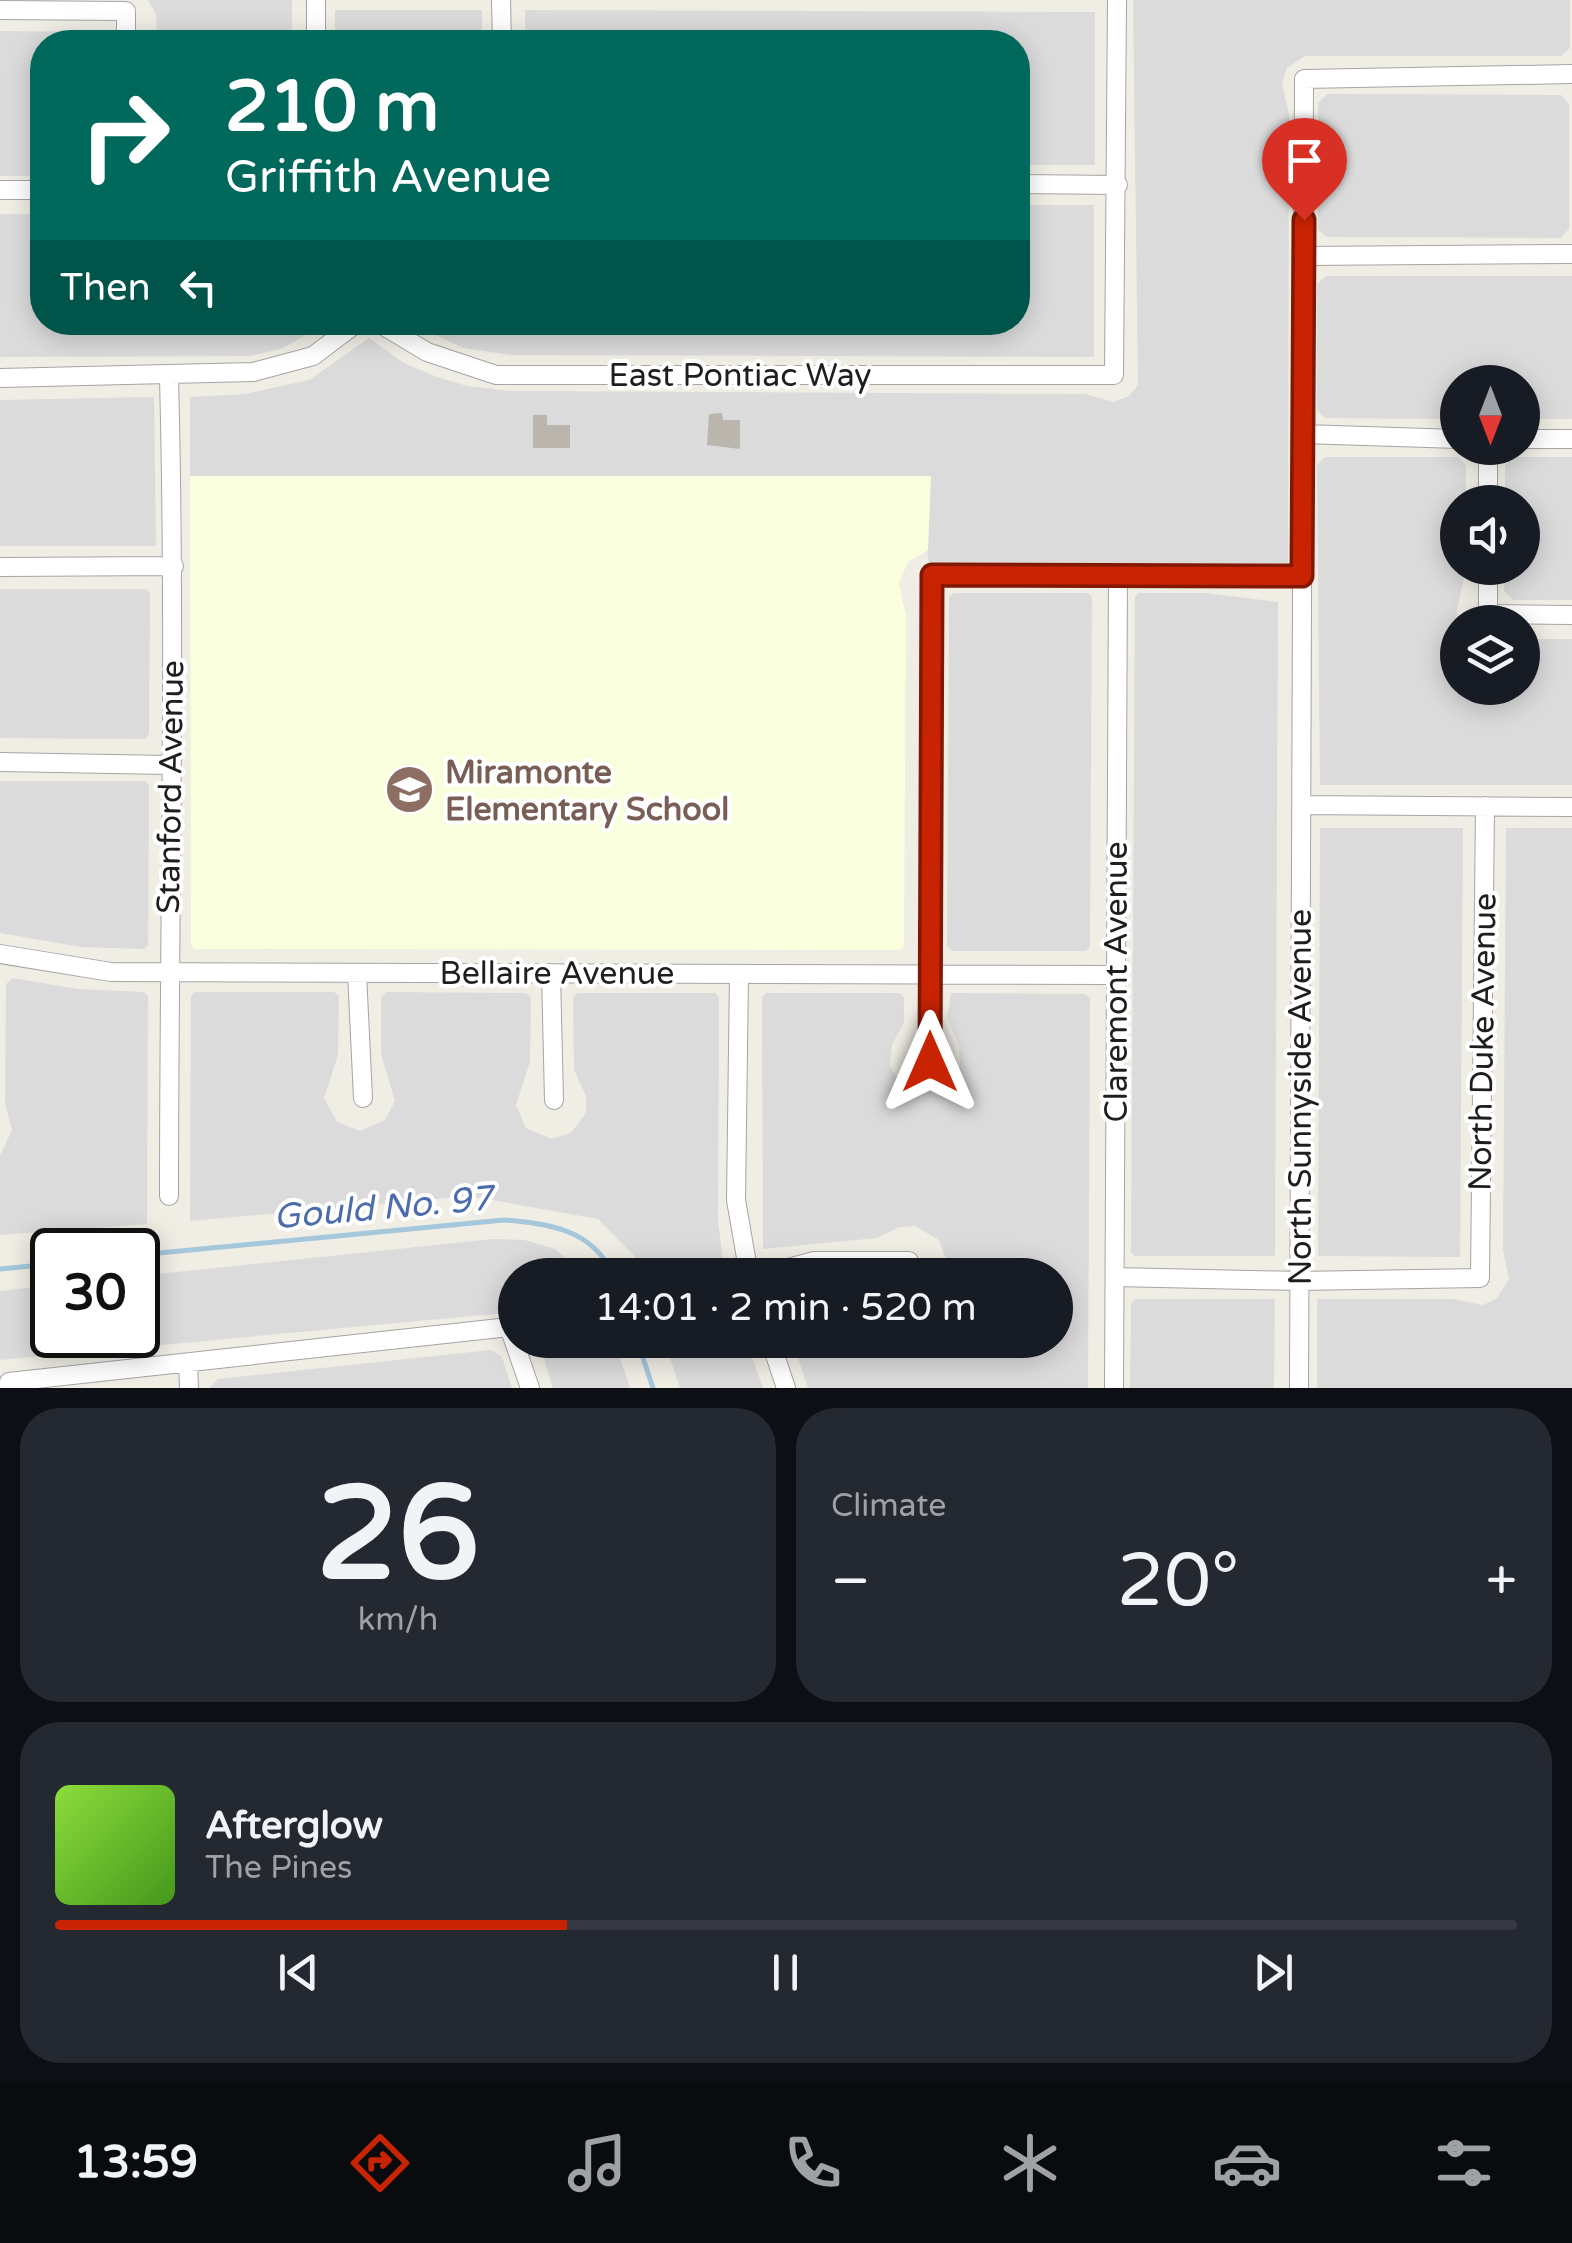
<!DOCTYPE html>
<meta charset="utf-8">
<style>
:root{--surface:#171b24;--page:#242831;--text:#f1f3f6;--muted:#9ea1a6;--line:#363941;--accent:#c82303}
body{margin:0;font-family:"Varela Round",sans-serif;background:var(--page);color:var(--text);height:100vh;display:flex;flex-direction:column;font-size:38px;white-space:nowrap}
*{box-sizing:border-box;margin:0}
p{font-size:32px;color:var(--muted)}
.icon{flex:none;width:55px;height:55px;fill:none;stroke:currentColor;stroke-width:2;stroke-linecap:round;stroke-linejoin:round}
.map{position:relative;height:1388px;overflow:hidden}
.side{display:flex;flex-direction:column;gap:20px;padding:20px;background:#0d0f14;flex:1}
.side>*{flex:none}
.guide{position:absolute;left:30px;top:30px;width:1000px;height:305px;border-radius:40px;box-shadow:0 5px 25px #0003;background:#00695c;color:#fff;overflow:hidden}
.needle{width:65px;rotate:180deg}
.buttons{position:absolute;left:1440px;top:365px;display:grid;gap:20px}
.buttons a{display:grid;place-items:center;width:100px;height:100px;border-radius:50%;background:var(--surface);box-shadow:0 5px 25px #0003;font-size:50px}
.speed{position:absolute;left:30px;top:1228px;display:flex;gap:20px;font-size:50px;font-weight:700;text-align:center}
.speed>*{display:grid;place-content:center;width:130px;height:130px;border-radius:50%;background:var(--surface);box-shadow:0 5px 25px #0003;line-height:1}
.speed .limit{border:5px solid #111;border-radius:15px;background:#fff;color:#111}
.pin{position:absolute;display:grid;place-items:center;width:85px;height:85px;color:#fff;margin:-102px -42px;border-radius:50% 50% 50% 0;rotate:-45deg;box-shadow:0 0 10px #0007}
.pin .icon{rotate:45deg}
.me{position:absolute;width:110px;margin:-55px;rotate:0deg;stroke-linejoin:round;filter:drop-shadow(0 0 8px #0008)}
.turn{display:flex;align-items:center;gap:35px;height:210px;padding:0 30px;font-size:45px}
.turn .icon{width:130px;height:130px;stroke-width:2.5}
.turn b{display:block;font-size:70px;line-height:85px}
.then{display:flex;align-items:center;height:95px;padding:0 30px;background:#0003;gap:20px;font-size:38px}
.big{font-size:75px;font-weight:600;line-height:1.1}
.side .tile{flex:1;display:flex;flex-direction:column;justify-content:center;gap:15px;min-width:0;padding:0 35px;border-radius:40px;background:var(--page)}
.side .dial{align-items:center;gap:0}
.dial b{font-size:130px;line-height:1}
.song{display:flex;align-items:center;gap:30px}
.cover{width:120px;height:120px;border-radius:15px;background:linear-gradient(135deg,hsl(90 70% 55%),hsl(100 70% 35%))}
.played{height:10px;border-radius:5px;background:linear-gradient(90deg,var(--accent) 35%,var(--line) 35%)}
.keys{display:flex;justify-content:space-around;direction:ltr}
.heat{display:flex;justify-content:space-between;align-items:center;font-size:55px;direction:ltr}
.side .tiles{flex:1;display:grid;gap:20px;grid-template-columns:1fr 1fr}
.tile:last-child{grid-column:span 2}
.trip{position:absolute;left:498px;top:1258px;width:575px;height:100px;border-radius:50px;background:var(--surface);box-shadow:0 5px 25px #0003;font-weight:600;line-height:100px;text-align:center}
.tab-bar{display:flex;height:160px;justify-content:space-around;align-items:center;background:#090b0e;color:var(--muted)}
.tab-bar .icon{width:70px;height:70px}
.tab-bar .active{color:var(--accent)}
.tab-bar b{font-size:45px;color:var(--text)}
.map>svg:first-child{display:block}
.residential{fill:#dcdbdb}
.education{fill:#f9fedd}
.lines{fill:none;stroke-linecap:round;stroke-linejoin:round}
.stream{stroke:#a5c7dc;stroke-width:5}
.building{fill:#bbb6ad}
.minor-casing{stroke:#a5a5a5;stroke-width:20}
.minor{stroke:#fff;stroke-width:18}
.route-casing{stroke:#821702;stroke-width:25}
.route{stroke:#c82303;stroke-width:18}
.labels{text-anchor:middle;stroke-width:8;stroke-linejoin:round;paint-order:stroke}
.street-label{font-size:32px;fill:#1e1e1e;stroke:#fff}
.education-label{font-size:32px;font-weight:bold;fill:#785e54;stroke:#fff;text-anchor:start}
.water-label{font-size:35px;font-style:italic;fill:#4c6cac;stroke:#fff}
</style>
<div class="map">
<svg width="1572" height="1388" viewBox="0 0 1572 1388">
<rect width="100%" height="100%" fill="#efede4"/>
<path class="residential" d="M 148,0 L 292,0 L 292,42 L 157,42 L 156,14 Z
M 1133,0 L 1570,0 L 1570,48 L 1561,56 L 1305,56 L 1287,68 L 1282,84 L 1289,114 L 1288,563 L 929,563 L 927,551 L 190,476 L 190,397 L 245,394 L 309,380 L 369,338 L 404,363 L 437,377 L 467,386 L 511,391 L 1085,394 L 1113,402 L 1129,396 L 1138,385 Z
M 335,10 L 482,10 L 482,42 L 335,42 Z
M 525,10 L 1095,12 L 1095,165 L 1018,165 L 1018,42 L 525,42 Z
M 0,31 L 112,32 L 112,42 L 42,42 L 42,176 L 0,176 Z
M 1327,94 L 1561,95 L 1569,104 L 1569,229 L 1560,238 L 1326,237 L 1318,229 L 1318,103 Z
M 1018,205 L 1094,205 L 1094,357 L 512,355 L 463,348 L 411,323 L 1018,322 Z
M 0,214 L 42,214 L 42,322 L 327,323 L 281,349 L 250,356 L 0,357 Z
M 1326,276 L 1572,276 L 1572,419 L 1523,419 L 1522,382 L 1458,382 L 1457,419 L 1325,418 L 1317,410 L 1317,284 Z
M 154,397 L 156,546 L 0,546 L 0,400 Z
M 1325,457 L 1458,457 L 1466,466 L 1466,502 L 1458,502 L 1458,568 L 1466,568 L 1457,610 L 1458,688 L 1522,688 L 1523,639 L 1572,639 L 1572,785 L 1320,785 L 1317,465 Z
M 1513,457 L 1572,457 L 1572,600 L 1513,600 L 1504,591 L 1505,568 L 1522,568 L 1522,502 L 1505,502 L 1505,466 Z
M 0,589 L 146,589 L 150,593 L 149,734 L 145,739 L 0,738 Z
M 954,593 L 1088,593 L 1092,597 L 1090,947 L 1086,951 L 952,951 L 947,946 L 949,597 Z
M 1139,593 L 1206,593 L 1278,602 L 1275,1256 L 1135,1256 L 1131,1252 L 1135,597 Z
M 0,781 L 145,781 L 149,786 L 148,945 L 144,949 L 81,947 L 0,933 Z
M 1320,828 L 1463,828 L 1460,1257 L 1318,1256 Z
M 1506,828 L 1572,828 L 1572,1388 L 1317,1388 L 1317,1299 L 1453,1299 L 1483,1305 L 1497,1298 L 1509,1279 L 1503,1250 Z
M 13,978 L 77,989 L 144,992 L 148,996 L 147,1224 L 0,1235 L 0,1156 L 12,1130 L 5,1104 L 6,984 Z
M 195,992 L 334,992 L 339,996 L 338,1055 L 324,1098 L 337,1122 L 360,1131 L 385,1120 L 395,1101 L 381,1054 L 381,997 L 386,992 L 526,993 L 531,997 L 530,1062 L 516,1105 L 526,1128 L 551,1139 L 571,1133 L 586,1113 L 586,1096 L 574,1070 L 573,997 L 578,993 L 715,993 L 719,997 L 718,1221 L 725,1275 L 641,1275 L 635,1257 L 598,1219 L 469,1196 L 190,1221 L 191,996 Z
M 766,993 L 900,993 L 904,997 L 904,1022 L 892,1045 L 890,1066 L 901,1084 L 925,1093 L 949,1084 L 960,1066 L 959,1045 L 947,1017 L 951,993 L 1085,994 L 1090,998 L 1088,1388 L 808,1388 L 792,1340 L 1055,1340 L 1055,1275 L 943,1275 L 946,1259 L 939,1240 L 915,1226 L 899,1227 L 877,1238 L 763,1249 L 762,997 Z
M 493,1239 L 525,1240 L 555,1249 L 585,1275 L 515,1275 L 515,1312 L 0,1360 L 0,1291 L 52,1285 L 52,1335 L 138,1335 L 138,1276 Z
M 1135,1299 L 1275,1299 L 1274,1388 L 1130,1388 L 1131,1304 Z
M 538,1340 L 614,1340 L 630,1388 L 553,1388 Z
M 664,1340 L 746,1340 L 763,1388 L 680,1388 Z
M 491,1350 L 502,1357 L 512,1388 L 209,1388 L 218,1379 Z"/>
<path class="education" d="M 190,476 L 931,476 L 928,550 L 908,562 L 899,583 L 906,616 L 904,946 L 900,950 L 195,949 L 191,945 Z"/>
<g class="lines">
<path class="stream" d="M 138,1255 L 504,1220 C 549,1224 593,1229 613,1275
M 0,1269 L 52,1264
M 637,1340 L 653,1388"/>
</g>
<path class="building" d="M 722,413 L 723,420 L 740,420 L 740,449 L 707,445 L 709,414 Z
M 533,415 L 547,415 L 547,425 L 570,425 L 570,448 L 533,448 Z"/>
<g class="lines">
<defs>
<path id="minor" d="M 501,0 L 502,42
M 0,10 L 126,11 L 126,42
M 316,42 L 316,0
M 1018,184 L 1118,185
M 0,190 L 42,190
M 1303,256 L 1572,254
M 377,322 L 427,352 L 496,375 L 1114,375 L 1117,0
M 169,377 C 176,650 169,923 169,1196
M 0,378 L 253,372 L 313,356 L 358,322
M 1303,434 L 1458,439
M 1522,439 L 1572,439
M 1488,448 L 1488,502
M 0,567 L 174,566
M 1488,568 L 1488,614 L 1572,615
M 0,762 L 168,765
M 1302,805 L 1572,807
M 0,954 L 111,972 L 1116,975
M 357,973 L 363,1098
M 551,973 L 554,1100
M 739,974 L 736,1200 L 749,1275
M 930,1062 L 932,575 L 1303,575
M 762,1275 L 814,1261 L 909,1261
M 1115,1277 L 1299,1281 L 1480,1278 L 1485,806
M 770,1340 L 786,1388
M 188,1364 L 189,1388
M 9,1388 L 9,1382 L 509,1327 L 530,1388
M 1114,1388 L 1118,575
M 1299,1388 L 1304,79 L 1572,74"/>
</defs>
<use href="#minor" class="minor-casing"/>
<use href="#minor" class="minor"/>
</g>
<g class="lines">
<defs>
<path id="route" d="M 930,1062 L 932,575 L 1302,576 L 1304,220"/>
</defs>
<use href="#route" class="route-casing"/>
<use href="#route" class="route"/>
</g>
<defs>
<symbol id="school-disc" viewBox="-11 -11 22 22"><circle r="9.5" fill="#8d6e63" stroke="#fff"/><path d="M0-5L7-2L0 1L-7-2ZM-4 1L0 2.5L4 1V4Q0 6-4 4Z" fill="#fff"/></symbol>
</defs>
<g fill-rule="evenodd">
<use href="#school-disc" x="382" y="762" width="55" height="55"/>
</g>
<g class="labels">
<g class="street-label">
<text x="740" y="386">East Pontiac Way</text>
<text transform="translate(170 787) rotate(-89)" y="11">Stanford Avenue</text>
<text x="557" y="984">Bellaire Avenue</text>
<text transform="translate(1116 982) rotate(-90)" y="11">Claremont Avenue</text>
<text transform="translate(1482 1042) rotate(-89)" y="11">North Duke Avenue</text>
<text transform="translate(1300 1097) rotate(-90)" y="11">North Sunnyside Avenue</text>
</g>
<g class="education-label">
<text x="445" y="783">Miramonte<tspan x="445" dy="37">Elementary School</tspan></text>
</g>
<g class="water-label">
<text transform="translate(383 1207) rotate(-5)" y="12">Gould No. 97</text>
</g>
</g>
</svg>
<div class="buttons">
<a><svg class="needle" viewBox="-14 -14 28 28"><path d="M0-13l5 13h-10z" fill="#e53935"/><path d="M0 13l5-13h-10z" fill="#9ea1a6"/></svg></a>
<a><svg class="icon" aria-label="sound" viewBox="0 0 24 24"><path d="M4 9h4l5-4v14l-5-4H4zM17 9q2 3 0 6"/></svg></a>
<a><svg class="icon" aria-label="layers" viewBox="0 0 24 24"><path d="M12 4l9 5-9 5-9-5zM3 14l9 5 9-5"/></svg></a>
</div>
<div class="speed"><div class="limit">30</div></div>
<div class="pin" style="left:1304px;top:220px;background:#d93025"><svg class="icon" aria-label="arrive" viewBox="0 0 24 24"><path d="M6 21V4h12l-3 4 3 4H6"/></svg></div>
<svg class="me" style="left:930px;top:1062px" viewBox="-20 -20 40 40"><path d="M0-17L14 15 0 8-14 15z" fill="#c82303" stroke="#fff" stroke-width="4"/></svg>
<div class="trip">14:01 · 2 min · 520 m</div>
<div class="guide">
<div class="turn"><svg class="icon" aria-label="right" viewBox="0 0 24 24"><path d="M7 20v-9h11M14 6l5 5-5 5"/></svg><div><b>210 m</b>Griffith Avenue</div></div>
<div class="then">Then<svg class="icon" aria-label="left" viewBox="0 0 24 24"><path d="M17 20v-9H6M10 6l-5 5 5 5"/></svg></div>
</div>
</div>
<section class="side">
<div class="tiles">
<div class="tile dial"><b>26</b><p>km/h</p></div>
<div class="tile"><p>Climate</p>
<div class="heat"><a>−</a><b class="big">20°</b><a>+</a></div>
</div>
<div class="tile">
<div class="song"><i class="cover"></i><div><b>Afterglow</b><p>The Pines</p></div></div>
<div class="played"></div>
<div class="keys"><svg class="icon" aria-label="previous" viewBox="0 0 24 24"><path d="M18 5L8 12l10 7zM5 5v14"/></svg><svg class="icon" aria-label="pause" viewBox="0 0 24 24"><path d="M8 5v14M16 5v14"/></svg><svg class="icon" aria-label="next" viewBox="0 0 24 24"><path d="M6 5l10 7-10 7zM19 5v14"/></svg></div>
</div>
</div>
</section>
<nav class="tab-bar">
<b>13:59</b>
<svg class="icon active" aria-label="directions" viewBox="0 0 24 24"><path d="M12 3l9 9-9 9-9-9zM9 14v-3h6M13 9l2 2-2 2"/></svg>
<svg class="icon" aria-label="music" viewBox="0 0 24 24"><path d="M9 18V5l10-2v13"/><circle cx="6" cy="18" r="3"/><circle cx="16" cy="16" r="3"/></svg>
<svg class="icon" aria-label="phone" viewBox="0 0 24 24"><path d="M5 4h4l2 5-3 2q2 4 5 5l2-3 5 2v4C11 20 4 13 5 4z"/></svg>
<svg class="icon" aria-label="climate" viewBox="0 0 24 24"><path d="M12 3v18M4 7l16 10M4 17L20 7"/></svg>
<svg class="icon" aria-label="car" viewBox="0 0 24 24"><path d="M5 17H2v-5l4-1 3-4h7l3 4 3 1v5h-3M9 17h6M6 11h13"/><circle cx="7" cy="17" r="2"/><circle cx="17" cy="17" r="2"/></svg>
<svg class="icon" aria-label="filters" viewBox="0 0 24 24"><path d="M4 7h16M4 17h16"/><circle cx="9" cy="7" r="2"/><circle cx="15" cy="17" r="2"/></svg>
</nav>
